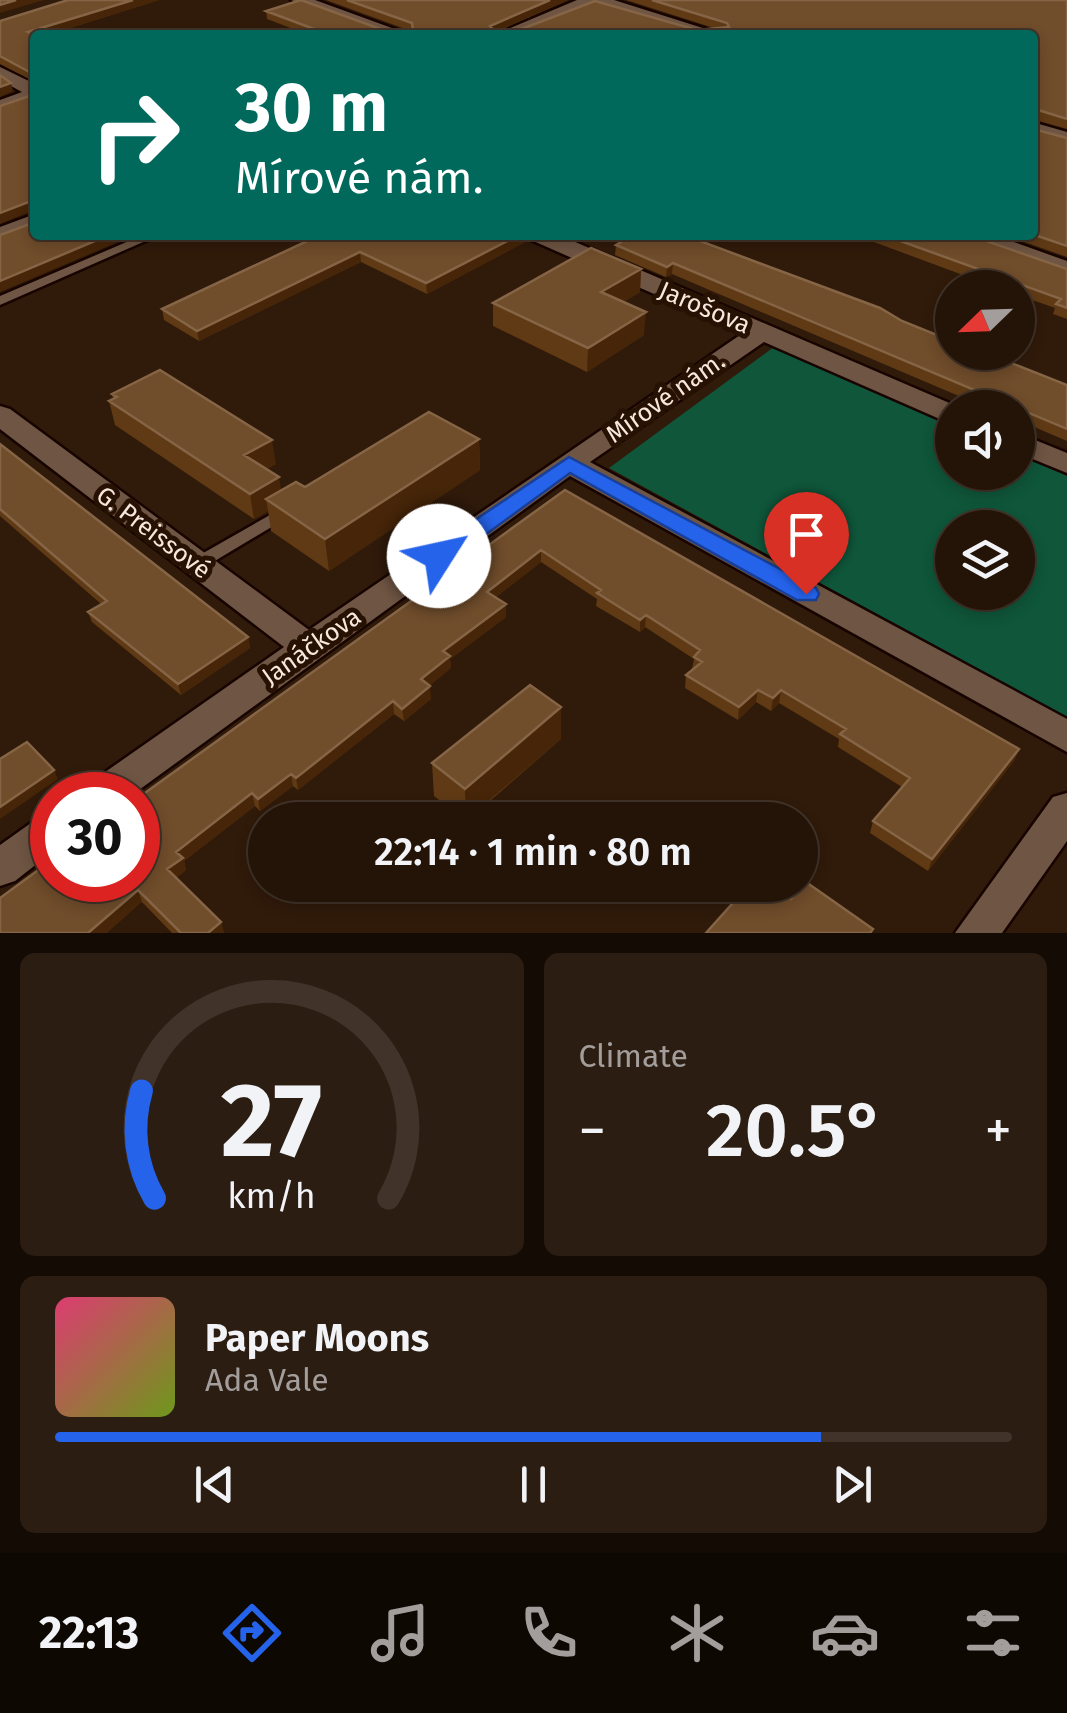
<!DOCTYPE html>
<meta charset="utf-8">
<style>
:root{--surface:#241408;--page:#2c1d12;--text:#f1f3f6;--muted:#a39e9c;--line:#413329;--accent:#2563eb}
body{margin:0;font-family:"Fira Sans",sans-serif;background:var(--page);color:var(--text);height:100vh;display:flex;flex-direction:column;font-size:38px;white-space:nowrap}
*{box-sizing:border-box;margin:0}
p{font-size:32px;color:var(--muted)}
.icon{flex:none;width:55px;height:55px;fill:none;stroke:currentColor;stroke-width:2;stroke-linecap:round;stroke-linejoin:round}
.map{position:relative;height:933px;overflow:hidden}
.side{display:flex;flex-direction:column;gap:20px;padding:20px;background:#140b04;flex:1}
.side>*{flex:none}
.top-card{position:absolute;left:30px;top:30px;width:1008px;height:210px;border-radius:10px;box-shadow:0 5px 15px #0003,0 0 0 2px var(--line);background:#00695c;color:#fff;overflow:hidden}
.needle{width:65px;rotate:247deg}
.fabs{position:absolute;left:935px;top:270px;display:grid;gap:20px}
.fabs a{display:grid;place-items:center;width:100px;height:100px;border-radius:50%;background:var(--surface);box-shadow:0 5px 15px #0003,0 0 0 2px var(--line);font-size:50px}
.speed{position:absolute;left:30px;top:772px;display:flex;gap:20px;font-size:50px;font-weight:700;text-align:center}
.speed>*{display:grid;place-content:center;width:130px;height:130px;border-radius:50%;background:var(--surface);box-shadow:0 5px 15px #0003,0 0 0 2px var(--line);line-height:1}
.speed .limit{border:15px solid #d22;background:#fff;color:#111}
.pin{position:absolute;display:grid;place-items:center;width:85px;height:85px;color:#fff;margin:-102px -42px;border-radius:50% 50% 50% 0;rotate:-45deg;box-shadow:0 0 10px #0007}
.pin .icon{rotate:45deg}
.me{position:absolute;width:110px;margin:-55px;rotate:55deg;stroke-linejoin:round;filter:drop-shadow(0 0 8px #0008)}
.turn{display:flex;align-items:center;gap:35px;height:210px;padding:0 40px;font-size:45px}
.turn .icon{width:130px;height:130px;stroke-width:2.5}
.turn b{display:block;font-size:70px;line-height:85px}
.big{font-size:75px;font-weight:600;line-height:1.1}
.side .card{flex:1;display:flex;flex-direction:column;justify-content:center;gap:15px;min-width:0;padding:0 35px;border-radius:15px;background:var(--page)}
.side .dial{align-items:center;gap:0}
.dial svg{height:260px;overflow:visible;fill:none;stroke:var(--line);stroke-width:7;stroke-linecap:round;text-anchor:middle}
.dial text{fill:var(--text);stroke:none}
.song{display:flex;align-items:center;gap:30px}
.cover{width:120px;height:120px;border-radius:15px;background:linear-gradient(135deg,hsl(340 70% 55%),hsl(80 70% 35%))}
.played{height:10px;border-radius:5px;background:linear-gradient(90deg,var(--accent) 80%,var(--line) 80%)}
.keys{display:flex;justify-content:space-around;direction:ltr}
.heat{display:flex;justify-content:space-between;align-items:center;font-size:55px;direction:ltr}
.side .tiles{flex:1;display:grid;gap:20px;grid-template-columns:1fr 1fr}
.card:last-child{grid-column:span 2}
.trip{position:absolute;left:248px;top:802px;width:570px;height:100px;border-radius:50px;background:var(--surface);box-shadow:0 5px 15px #0003,0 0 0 2px var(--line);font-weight:600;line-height:100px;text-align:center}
.tabs{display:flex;height:160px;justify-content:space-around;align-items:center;background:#0e0803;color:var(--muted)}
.tabs .icon{width:70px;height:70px}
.tabs .active{color:var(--accent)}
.tabs b{font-size:45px;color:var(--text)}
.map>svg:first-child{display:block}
.green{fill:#0f563a;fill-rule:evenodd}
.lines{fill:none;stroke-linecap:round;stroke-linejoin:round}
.service-casing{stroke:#170400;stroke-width:5}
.minor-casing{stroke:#170400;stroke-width:5}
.service{fill:#6f5543;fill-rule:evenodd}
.minor{fill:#6f5543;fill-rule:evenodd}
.wall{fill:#5f3a15}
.shaded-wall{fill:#462508}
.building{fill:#704d2b;stroke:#856546;stroke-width:2.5}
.route{fill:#2563eb;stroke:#184099;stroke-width:2.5}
.labels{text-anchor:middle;stroke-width:10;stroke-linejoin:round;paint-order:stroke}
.street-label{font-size:25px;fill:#f7e7dd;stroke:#261102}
</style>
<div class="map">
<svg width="1067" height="933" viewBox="0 0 1067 933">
<rect width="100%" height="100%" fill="#301a0a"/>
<path class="green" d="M 774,347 L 952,425 L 952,472 L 1018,472 L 1018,454 L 1067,476 L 1067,718 L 609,468 ZM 952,528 L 1018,528 L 1018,592 L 952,592 Z"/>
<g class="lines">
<defs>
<path id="service" d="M 143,235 L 159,235 L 0,305 L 0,296 Z
M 284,507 L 290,508 L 292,512 L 290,516 L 203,568 L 191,568 L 189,564 L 191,560 Z"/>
<path id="minor" d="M 291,0 L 315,0 L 411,35 L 385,35 Z
M 577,0 L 614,0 L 725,35 L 697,35 L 595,5 L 518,35 L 494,35 Z
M 0,67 L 35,84 L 35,100 L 0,112 L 0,100 L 22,92 L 0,80 Z
M 1032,122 L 1067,132 L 1067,144 L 1032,134 Z
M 35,214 L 35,229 L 0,242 L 0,227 Z
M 527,235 L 559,235 L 961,408 L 952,408 L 952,422 L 942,420 L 764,342 L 590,462 L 1067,719 L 1067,752 L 570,476 L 132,795 L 82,795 L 88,784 L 284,647 L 0,429 L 0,406 L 10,409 L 309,630 L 743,333 L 531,240 Z
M 960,235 L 994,235 L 1067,261 L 1067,276 L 964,240 Z
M 1018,433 L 1067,453 L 1067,473 L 1018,453 Z
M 1067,793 L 1067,841 L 1002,933 L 955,933 L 1053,797 Z
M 52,813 L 52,852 L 15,881 L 0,886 L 0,845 L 38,818 Z"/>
</defs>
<use href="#service" class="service-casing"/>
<use href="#minor" class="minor-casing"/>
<use href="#service" class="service"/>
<use href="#minor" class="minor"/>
</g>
<path class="wall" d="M 68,0 L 159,0 L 48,35 L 35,35 L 35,82 L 0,64 L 0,21 Z
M 326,0 L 568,0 L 498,31 L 697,30 L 717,29 L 626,0 L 1067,0 L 1067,129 L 1032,119 L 1032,35 L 309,35 L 267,19 L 266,11 L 383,30 L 408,30 Z
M 1032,124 L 1033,129 L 1067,138 L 1067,257 L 1005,235 L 1032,235 Z
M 320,235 L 527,241 L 427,294 L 361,262 L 199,341 L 164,320 L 162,309 Z
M 855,235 L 969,235 L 1067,269 L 1067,319 L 1053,314 L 1055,308 L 1018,295 L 1018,288 L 998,288 Z
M 616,245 L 902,321 L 1067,385 L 1067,441 L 1018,420 L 1018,408 L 987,408 L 672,274 L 666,277 L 615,255 Z
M 641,269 L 640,292 L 623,302 L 644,335 L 587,372 L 493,326 L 493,303 Z
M 112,394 L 276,464 L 267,469 L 281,490 L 305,487 L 479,439 L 480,470 L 329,571 L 271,531 L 268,511 L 254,519 L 115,425 L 109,401 L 113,399 Z
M 0,444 L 248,637 L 250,648 L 181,695 L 92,622 L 88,612 L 101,604 L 0,516 Z
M 565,490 L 1019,749 L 1014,761 L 928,871 L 870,833 L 873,821 L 902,787 L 838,747 L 839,739 L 779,703 L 771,711 L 756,702 L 738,720 L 685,688 L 686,675 L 692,669 L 694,659 L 645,627 L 640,632 L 596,606 L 597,599 L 541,562 L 496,597 L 506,604 L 506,617 L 450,659 L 451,668 L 429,686 L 431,699 L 404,721 L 394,714 L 298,790 L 293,786 L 260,811 L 255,806 L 184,861 L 186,870 L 176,878 L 221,922 L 224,933 L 172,933 L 142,902 L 0,933 Z
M 561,739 L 468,820 L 465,820 L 434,796 L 432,763 Z"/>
<path class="shaded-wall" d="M 16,0 L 44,0 L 0,13 L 0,5 Z
M 133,0 L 159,0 L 48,35 L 35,35 L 28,32 Z
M 550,0 L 568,0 L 490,34 L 490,26 Z
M 11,83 L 13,91 L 0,97 L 0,87 Z
M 31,201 L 34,210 L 0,224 L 0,213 Z
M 109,235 L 134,235 L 0,292 L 0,281 Z
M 519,235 L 527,235 L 527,241 L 427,294 L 426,283 Z
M 360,252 L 361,262 L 199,341 L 197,331 Z
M 673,263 L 672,274 L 666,277 L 667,267 Z
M 641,269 L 640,292 L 600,315 L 601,292 Z
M 646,312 L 644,335 L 587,372 L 588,348 Z
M 479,439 L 480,470 L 329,571 L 325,539 Z
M 272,440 L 276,464 L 249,480 L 244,455 Z
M 279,477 L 283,502 L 266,499 L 268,511 L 254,519 L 250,494 Z
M 541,550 L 541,562 L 487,604 L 487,592 Z
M 506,604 L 506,617 L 450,659 L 451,668 L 422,692 L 421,679 L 443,651 Z
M 646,615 L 645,627 L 640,632 L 640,620 Z
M 248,637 L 250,648 L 181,695 L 178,684 Z
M 430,686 L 431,699 L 404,721 L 402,709 Z
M 758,690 L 756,702 L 738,720 L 739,707 Z
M 781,690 L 779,703 L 771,711 L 773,698 Z
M 393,701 L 394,714 L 298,790 L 296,778 Z
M 561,707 L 561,739 L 466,820 L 465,789 Z
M 1019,749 L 1014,761 L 928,871 L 932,859 Z
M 54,770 L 58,779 L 0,819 L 0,807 Z
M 291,774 L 293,786 L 260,811 L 258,799 Z
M 252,793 L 255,806 L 184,861 L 186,870 L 171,882 L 167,869 L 176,852 Z
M 138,890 L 142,902 L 107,933 L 88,933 Z
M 221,922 L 224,933 L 208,933 Z"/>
<path class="building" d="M 0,0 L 16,0 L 0,5 Z
M 68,0 L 133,0 L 28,32 L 35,35 L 35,75 L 0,56 L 0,21 Z
M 301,0 L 383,30 L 413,30 L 412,23 L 347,0 L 550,0 L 490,26 L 494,31 L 519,30 L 595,1 L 697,30 L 729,27 L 727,23 L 652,0 L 1067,0 L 1067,119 L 1035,109 L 1032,112 L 1032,35 L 330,35 L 266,11 Z
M 0,75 L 11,83 L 0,87 Z
M 35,94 L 35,203 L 31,201 L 0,213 L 0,106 Z
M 1032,124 L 1033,129 L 1067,138 L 1067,246 L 1032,234 Z
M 35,222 L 35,235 L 109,235 L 0,281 L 0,235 Z
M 320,235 L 519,235 L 426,283 L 360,252 L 197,331 L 162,309 Z
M 628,235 L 684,235 L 880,308 L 902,321 L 952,341 L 952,352 L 983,352 L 1067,385 L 1067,429 L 673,263 L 667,267 L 616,245 L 626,239 Z
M 884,235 L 969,235 L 1067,269 L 1067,308 L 1056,304 L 1061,299 Z
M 591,248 L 641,269 L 601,292 L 646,312 L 588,348 L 493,303 Z
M 160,370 L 272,440 L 244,455 L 279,477 L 250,494 L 109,401 L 117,397 L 112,394 Z
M 429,412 L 479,439 L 325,539 L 266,499 L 296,482 L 305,487 Z
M 0,444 L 248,637 L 178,684 L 88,612 L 107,601 L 0,509 Z
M 565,490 L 1019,749 L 932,859 L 873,821 L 910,778 L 840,734 L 846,729 L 781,690 L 773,698 L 758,690 L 739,707 L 686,675 L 702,662 L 694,657 L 700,650 L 646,615 L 640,620 L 597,593 L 601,590 L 541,550 L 487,592 L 506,604 L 443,651 L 450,656 L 421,679 L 430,686 L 402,709 L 393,701 L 296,778 L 291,774 L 258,799 L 252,793 L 176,852 L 183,858 L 167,869 L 221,922 L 208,933 L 181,933 L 138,890 L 88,933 L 0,933 L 0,898 L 52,860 L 52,880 L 138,880 L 138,798 Z
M 530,685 L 561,707 L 465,789 L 432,763 Z
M 27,742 L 54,770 L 0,807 L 0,759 Z
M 806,882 L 873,929 L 870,933 L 706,933 L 749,885 L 772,885 L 791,899 Z"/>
<path class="route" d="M 569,457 L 816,588 L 819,594 L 816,600 L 797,600 L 570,473 L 448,562 L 430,562 L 427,556 L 430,550 Z"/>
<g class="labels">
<g class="street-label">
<text transform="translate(705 307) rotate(23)" y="9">Jarošova</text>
<text transform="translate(665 397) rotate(-35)" y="9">Mírové nám.</text>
<text transform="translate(154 532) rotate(37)" y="9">G. Preissové</text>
<text transform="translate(311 646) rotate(-35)" y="9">Janáčkova</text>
</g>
</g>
</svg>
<div class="fabs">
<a><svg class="needle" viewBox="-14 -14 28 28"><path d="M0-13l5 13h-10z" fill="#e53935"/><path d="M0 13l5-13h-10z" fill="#a39e9c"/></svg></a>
<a><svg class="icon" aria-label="sound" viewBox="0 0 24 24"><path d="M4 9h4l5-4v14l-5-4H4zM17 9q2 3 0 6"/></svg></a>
<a><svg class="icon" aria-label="layers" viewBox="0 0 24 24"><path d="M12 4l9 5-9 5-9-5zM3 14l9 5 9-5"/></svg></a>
</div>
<div class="speed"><div class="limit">30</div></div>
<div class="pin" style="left:806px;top:594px;background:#d93025"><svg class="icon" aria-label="arrive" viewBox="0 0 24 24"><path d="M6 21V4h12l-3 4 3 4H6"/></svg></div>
<svg class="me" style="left:439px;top:556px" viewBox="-20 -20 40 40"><circle r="19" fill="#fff"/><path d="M0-13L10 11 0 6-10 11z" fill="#2563eb"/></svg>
<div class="trip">22:14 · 1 min · 80 m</div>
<div class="top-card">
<div class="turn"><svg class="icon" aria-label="right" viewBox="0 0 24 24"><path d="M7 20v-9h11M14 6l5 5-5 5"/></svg><div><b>30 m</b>Mírové nám.</div></div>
</div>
</div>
<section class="side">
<div class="tiles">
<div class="card dial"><svg viewBox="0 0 100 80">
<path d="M14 69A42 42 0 1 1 86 69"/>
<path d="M14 69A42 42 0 0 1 10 36" stroke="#2563eb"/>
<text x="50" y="56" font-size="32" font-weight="700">27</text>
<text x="50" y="72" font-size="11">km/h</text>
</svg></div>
<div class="card"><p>Climate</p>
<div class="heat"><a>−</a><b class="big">20.5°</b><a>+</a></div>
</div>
<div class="card">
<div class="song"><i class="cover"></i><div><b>Paper Moons</b><p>Ada Vale</p></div></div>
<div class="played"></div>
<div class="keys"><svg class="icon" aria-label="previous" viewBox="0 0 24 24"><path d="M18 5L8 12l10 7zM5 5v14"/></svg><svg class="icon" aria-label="pause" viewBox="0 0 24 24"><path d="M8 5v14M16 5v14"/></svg><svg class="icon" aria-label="next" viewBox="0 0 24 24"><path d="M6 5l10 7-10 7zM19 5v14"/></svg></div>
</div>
</div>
</section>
<nav class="tabs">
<b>22:13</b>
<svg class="icon active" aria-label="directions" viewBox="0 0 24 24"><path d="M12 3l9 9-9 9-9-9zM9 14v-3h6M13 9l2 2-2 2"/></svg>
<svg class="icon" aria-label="music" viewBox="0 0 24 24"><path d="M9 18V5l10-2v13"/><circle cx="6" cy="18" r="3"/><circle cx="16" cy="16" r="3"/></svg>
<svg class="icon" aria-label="phone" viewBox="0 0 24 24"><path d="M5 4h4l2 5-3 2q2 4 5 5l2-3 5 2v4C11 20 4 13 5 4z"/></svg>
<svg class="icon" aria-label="climate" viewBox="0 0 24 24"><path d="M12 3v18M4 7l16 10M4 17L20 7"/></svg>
<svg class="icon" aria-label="car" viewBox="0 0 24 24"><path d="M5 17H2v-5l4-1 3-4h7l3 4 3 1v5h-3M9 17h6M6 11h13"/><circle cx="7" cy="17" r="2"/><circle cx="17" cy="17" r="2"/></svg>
<svg class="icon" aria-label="filters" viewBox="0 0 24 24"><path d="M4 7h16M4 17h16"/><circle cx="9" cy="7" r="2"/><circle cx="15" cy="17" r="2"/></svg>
</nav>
